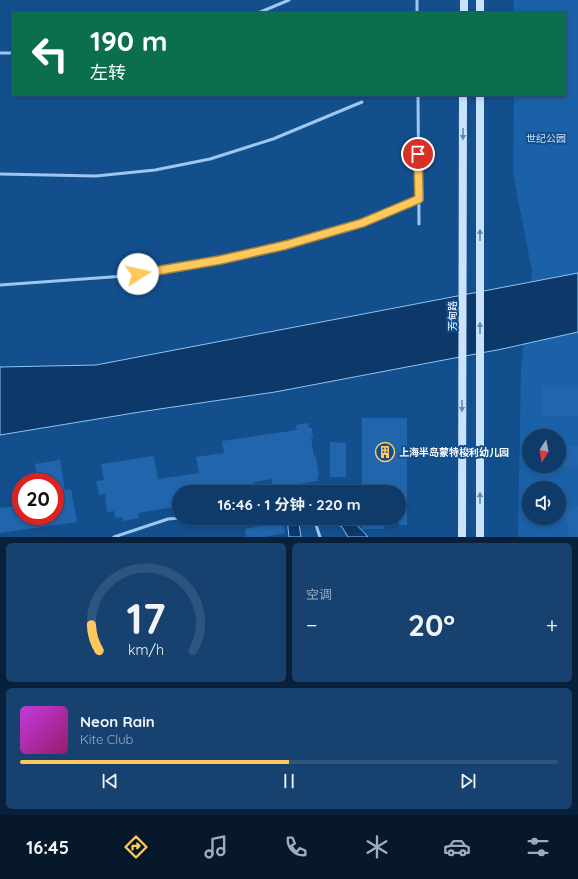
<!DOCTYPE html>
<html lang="zh">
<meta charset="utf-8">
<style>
:root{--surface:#0e3b6a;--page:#174270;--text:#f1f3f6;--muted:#9badc1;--line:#2e557e;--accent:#ffc85d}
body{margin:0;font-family:Quicksand,"Noto Sans SC",sans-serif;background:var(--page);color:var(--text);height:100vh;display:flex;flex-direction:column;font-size:15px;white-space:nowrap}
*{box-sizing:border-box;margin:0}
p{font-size:13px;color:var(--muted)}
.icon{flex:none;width:22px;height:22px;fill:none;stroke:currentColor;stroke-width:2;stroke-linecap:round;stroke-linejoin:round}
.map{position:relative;height:537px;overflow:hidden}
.side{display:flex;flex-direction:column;gap:6px;padding:6px;background:#08203a;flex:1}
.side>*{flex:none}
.banner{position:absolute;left:12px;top:12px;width:554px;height:84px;border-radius:0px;box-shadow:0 2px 6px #0003,0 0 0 1px var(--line);background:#0b6e4f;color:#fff;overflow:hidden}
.needle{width:26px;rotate:191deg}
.fabs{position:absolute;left:522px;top:429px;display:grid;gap:8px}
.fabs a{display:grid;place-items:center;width:44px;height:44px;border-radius:50%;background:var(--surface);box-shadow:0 2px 6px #0003,0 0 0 1px var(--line);font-size:20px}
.speed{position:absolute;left:12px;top:473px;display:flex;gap:8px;font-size:20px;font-weight:700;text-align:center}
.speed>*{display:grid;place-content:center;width:52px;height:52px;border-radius:50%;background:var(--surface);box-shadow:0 2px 6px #0003,0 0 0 1px var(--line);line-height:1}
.speed .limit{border:6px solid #d22;background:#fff;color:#111}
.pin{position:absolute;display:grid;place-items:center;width:34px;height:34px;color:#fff;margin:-17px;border:2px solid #fff;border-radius:50%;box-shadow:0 1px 4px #0007}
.me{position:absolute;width:44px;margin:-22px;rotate:80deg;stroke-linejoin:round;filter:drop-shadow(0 0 3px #0008)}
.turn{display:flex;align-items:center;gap:14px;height:84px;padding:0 12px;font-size:18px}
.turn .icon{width:52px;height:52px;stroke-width:2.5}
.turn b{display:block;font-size:28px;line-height:34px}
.big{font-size:30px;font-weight:700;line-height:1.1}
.side .tile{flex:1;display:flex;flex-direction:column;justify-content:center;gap:6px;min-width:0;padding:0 14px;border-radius:6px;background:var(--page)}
.side .dial{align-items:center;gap:0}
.dial svg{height:104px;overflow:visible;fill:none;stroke:var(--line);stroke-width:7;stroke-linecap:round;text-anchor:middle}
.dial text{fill:var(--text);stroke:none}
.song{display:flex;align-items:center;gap:12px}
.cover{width:48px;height:48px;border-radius:6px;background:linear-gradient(135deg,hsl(290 70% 55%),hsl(320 70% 35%))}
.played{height:4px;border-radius:2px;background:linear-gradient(90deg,var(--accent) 50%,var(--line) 50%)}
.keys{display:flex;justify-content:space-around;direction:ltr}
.heat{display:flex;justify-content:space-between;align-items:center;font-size:22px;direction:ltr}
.side .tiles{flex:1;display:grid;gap:6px;grid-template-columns:1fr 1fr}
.tile:last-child{grid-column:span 2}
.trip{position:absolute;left:172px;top:485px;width:234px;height:40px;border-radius:20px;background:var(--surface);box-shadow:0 2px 6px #0003,0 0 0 1px var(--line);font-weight:700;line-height:40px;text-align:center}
.tabs{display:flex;height:64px;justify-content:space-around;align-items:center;background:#06182a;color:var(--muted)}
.tabs .icon{width:28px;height:28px}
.tabs .selected{color:var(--accent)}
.tabs b{font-size:18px;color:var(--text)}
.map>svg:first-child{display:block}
.green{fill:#1b61a7;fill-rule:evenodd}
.water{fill:#0c396a;stroke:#8fc3f4}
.building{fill:#2166ac}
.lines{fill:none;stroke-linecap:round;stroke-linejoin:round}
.lane{stroke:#9dc7f1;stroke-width:3}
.secondary{stroke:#cbe2fb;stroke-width:8}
.oneway{fill:#5d8ab9}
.route-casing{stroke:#a6823c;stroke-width:10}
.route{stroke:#ffc85d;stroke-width:7}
.labels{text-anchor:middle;stroke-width:4;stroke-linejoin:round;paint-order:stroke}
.park-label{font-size:10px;fill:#c4e0fc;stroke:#134f8d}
.street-label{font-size:10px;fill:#fff;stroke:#134f8d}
.poi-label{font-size:10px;font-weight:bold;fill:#fff;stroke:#134f8d;text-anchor:start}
</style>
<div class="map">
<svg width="578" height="537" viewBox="0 0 578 537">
<rect width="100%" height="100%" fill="#134f8d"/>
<path class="green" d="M 514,0 L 578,0 L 578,537 L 518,537 L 521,368 L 532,271 L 513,173 L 514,95 L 565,95 L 565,13 L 514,13 ZM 529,436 L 559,436 L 559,466 L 529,466 ZM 529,488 L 559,488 L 559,518 L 529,518 Z"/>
<path class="water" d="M 578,273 L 578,332 L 502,349 L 275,392 L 146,411 L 0,435 L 0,367 L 96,365 Z
M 287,518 L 298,518 L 301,537 L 289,537 Z
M 324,518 C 350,518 351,518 368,537 L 348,537 L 342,527 Z"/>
<path class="building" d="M 543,385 L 578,385 L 578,416 L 543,416 Z
M 362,418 L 407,418 L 407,525 L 399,525 L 399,492 L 362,492 Z
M 308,423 L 309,428 L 312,428 L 313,438 L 311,438 L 314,457 L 316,457 L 319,477 L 317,476 L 318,481 L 273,488 L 272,479 L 254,482 L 255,487 L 240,489 L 240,492 L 179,492 L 179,506 L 138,513 L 139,518 L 123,521 L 122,517 L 115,518 L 114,511 L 107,512 L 105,494 L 99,495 L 96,481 L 104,480 L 101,464 L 154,456 L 158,479 L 199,473 L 196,457 L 224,453 L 222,441 L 297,430 L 296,425 Z
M 330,442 L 346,443 L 346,477 L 330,477 Z
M 559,446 L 578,446 L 578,467 L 559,467 Z
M 60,460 L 65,490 L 71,489 L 77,522 L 0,533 L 0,508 L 21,506 L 21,516 L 55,516 L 55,482 L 38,482 L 35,464 Z
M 538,466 L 554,466 L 554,476 L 538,476 Z
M 578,506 L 578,537 L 570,537 L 563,509 Z
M 362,518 L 384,518 L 384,529 L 362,529 Z
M 283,522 L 285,533 L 264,537 L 246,537 L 245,529 Z"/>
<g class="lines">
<path class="lane" d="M 417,0 L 417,13
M 258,13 L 289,0
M 0,53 L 13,53
M 418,95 L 419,224
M 0,174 L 96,176 L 155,170 L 210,159 L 273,139 L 362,102
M 0,285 L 125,276 L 220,260 L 286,245 L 362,223 L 419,199
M 310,518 L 316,525 L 320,537
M 114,537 L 168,519 L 179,518"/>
<path class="secondary" d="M 464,13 L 464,0
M 480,13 L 480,0
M 462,537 L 463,95
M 480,537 L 480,95"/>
</g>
<defs><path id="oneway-solid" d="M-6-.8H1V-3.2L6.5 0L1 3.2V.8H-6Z"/></defs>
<g class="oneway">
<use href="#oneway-solid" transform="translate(463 134) rotate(90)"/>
<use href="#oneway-solid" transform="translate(480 235) rotate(-90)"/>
<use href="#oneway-solid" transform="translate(480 328) rotate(-90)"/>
<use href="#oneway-solid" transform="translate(462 406) rotate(90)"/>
<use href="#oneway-solid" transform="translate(480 498) rotate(-90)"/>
</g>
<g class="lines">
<defs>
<path id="route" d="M 138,274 L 220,260 L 286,245 L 362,223 L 419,199 L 418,154"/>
</defs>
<use href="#route" class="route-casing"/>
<use href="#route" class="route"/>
</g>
<defs>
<symbol id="building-ring" viewBox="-11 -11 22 22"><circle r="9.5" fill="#134f8d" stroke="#ffc85d" stroke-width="1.5"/><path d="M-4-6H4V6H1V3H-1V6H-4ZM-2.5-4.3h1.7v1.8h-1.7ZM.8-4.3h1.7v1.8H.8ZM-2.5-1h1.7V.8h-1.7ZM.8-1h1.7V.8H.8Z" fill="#ffc85d"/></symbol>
</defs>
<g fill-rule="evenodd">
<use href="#building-ring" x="374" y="441" width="22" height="22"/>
</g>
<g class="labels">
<g class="park-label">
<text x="546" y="142">世纪公园</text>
</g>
<g class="street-label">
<text transform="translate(452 316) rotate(-90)" y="4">芳甸路</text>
</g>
<g class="poi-label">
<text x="399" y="456">上海半岛蒙特梭利幼儿园</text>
</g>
</g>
</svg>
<div class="fabs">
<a><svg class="needle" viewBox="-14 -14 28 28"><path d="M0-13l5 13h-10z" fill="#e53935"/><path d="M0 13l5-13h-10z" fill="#9badc1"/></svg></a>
<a><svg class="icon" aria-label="sound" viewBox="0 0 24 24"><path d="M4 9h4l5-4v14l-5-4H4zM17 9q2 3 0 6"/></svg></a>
</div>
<div class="speed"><div class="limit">20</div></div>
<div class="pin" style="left:418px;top:154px;background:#d93025"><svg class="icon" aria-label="arrive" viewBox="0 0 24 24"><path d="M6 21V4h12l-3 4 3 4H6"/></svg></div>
<svg class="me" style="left:138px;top:274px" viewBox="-20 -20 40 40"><circle r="19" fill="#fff"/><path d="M0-13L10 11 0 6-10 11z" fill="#ffc85d"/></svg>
<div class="trip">16:46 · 1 分钟 · 220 m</div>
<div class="banner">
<div class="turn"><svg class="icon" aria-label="left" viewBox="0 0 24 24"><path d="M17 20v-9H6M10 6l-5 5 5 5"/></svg><div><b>190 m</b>左转</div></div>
</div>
</div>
<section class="side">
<div class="tiles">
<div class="tile dial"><svg viewBox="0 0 100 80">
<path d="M14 69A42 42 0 1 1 86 69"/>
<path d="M14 69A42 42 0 0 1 8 49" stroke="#ffc85d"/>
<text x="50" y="56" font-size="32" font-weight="700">17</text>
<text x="50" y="72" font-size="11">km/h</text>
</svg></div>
<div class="tile"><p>空调</p>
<div class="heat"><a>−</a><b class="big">20°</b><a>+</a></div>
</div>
<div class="tile">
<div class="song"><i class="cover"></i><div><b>Neon Rain</b><p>Kite Club</p></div></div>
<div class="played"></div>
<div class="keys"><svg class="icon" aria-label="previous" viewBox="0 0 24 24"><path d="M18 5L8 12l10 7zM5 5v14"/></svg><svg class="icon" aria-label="pause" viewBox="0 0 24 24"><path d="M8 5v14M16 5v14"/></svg><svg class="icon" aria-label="next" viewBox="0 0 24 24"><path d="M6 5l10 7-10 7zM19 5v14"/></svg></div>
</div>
</div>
</section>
<nav class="tabs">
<b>16:45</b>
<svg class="icon selected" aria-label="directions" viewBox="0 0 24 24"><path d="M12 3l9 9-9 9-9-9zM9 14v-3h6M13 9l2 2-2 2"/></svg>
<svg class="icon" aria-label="music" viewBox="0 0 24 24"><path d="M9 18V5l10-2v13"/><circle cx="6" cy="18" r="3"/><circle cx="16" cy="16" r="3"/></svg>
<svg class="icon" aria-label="phone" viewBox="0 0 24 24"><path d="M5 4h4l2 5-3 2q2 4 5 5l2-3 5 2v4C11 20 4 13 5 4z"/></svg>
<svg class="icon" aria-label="climate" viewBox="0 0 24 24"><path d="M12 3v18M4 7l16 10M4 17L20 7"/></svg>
<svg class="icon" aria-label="car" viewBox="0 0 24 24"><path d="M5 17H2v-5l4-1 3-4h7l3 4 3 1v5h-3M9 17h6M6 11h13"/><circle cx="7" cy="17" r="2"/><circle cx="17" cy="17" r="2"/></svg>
<svg class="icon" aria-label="filters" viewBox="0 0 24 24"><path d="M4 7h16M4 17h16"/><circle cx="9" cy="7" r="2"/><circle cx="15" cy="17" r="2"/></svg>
</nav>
